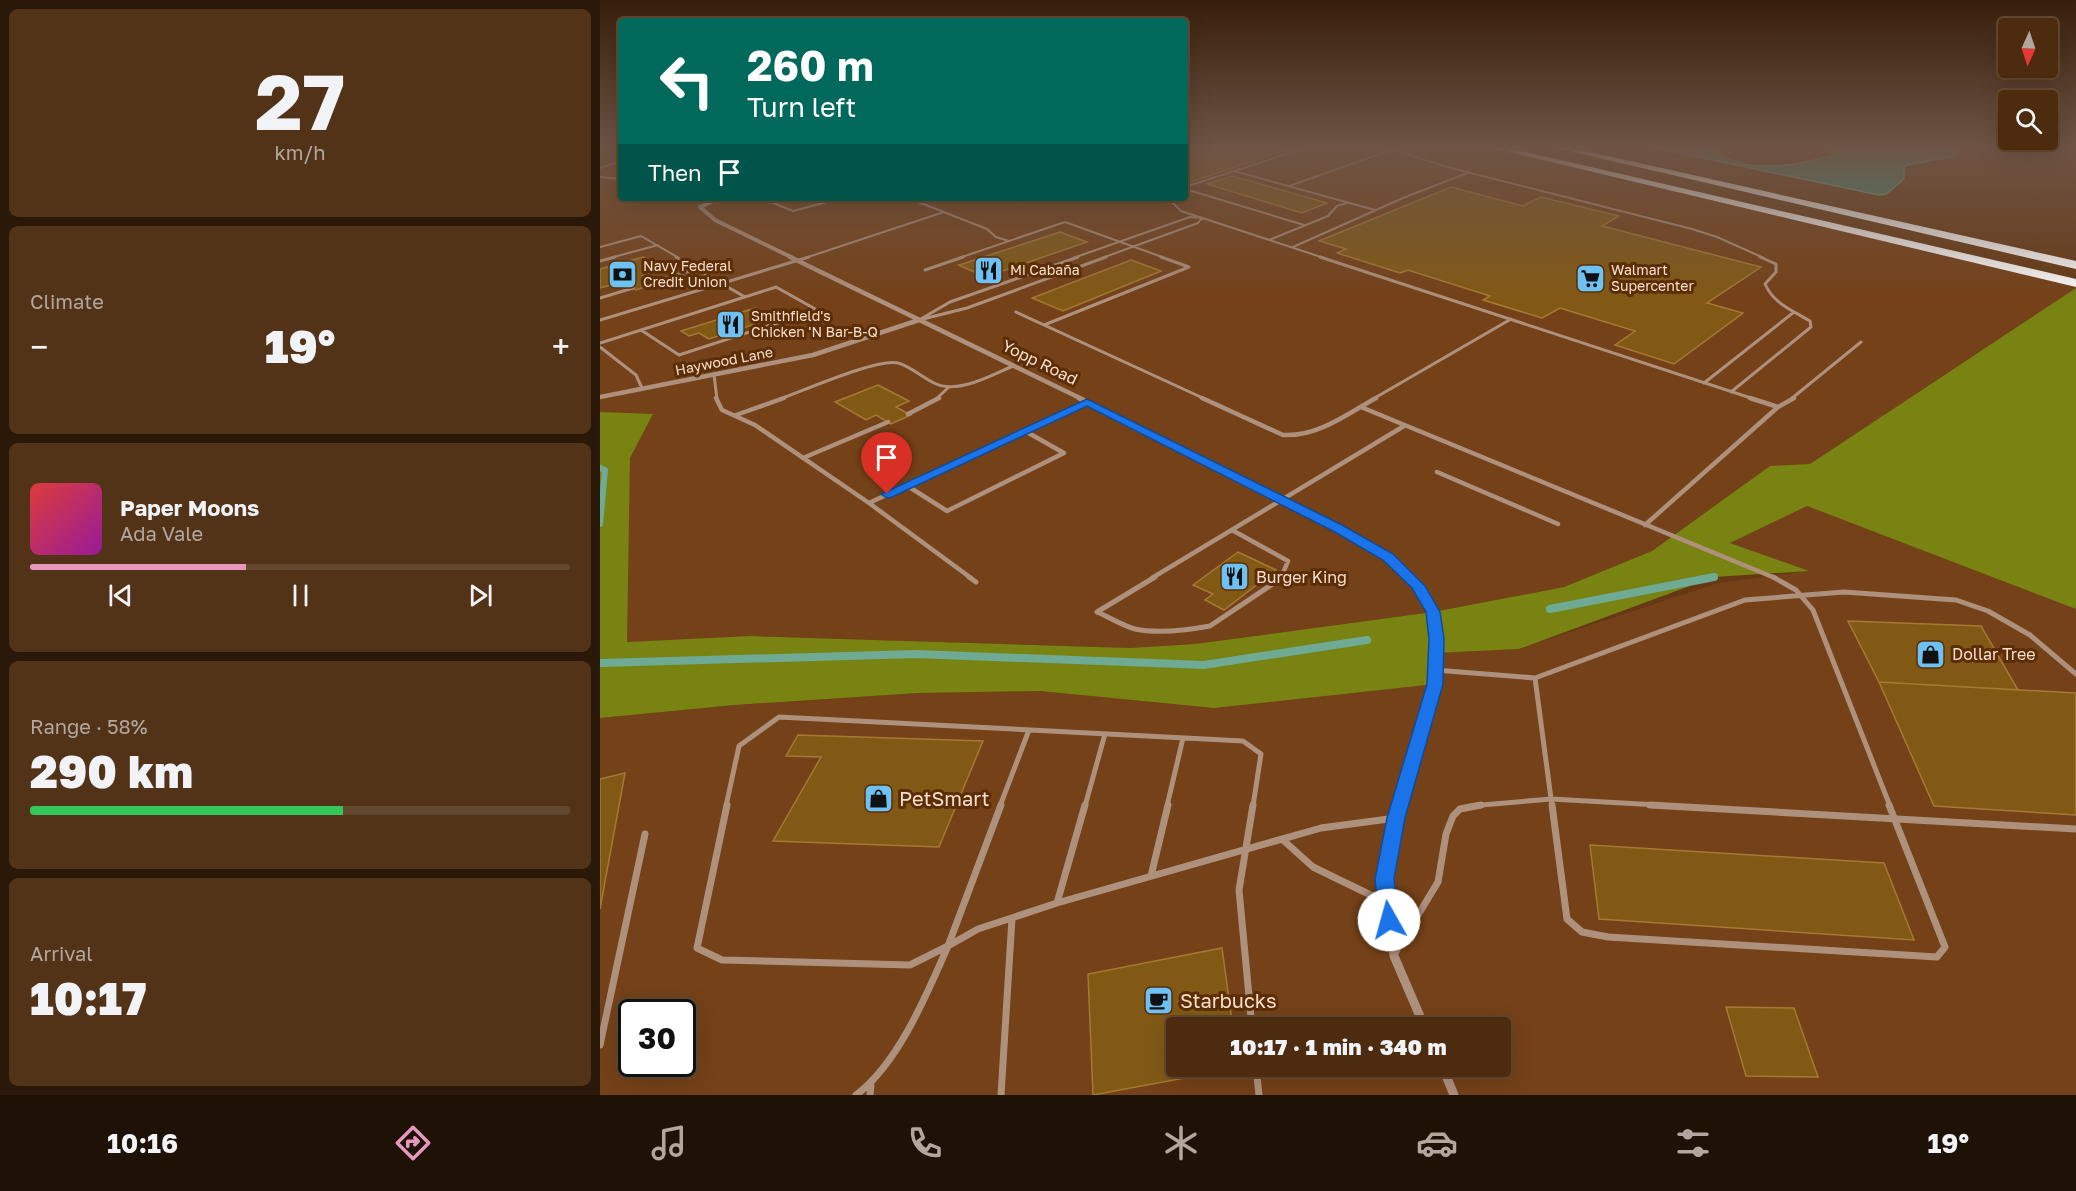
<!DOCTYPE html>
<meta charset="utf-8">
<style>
:root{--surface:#4c2b0f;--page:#533318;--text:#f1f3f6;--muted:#b2a79e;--line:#63472f;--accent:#e797bd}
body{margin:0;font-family:"Golos Text",sans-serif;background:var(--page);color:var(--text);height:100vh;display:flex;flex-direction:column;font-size:22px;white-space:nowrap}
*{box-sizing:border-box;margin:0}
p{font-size:20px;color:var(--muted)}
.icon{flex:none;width:33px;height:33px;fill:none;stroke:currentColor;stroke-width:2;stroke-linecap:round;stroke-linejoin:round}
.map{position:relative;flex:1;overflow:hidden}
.sheet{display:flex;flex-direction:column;gap:9px;padding:9px;background:#2a1808;width:600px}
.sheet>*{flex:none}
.guide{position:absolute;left:18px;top:18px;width:570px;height:183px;border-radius:6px;box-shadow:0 6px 24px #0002,0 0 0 2px var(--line);background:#00695c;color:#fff;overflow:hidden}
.needle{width:39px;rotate:183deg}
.fabs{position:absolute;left:1398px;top:18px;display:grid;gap:12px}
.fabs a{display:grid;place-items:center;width:60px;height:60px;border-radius:6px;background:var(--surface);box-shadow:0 6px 24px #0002,0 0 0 2px var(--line);font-size:30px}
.speed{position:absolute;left:18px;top:999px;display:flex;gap:12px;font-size:30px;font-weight:700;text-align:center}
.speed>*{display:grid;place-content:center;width:78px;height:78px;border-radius:50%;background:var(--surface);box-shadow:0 6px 24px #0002,0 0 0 2px var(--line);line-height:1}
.speed .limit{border:3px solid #111;border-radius:9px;background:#fff;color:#111}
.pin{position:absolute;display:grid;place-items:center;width:51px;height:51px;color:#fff;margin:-62px -26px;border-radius:50% 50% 50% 0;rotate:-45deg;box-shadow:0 0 6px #0007}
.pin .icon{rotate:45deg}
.me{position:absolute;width:66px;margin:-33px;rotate:353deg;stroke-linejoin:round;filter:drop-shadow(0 0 4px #0008)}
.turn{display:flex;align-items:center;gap:21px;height:126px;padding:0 30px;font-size:27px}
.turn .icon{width:78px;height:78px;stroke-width:2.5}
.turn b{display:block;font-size:42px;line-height:51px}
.then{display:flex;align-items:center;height:57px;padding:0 30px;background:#0003;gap:12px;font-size:22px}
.big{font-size:45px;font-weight:800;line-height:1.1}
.sheet .tile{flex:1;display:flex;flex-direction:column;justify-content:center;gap:9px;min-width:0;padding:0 21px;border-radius:9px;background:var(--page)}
.sheet .dial{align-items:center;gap:0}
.dial b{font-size:78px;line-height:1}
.song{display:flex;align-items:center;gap:18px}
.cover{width:72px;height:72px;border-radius:9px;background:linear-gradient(135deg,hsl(0 70% 55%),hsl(300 70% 35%))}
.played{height:6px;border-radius:3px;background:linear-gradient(90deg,var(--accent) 40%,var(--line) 40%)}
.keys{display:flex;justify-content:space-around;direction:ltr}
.heat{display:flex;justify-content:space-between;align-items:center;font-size:33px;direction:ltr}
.charge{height:9px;border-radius:4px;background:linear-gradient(90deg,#34c759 58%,var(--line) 0)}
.trip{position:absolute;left:566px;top:1017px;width:345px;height:60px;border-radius:6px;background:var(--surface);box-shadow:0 6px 24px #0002,0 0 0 2px var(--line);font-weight:800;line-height:60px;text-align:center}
.tabs{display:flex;height:96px;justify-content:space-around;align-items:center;background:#1e1106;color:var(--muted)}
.tabs .icon{width:42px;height:42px}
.tabs .active{color:var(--accent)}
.tabs b{font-size:27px;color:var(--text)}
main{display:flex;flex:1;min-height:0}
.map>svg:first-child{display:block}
.built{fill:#744118;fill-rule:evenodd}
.forest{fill:#788312}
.water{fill:#33937e;stroke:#6faa95;stroke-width:1.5}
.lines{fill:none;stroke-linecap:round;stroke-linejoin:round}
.stream-far1{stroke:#6faa95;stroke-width:6}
.stream{stroke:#6faa95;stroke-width:8}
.building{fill:#815915;stroke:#a57934;stroke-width:1.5}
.lane-far4{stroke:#ae917d;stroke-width:2}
.lane-far3{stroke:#ae917d;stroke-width:3}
.lane-far2{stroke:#ae917d;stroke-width:4.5}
.lane-far1{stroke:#ae917d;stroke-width:5}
.lane{stroke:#ae917d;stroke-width:7}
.street-far4{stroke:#ae917d;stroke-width:4}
.street-far3{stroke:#ae917d;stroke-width:4.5}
.street-far2{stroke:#ae917d;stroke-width:5}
.street-far1{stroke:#ae917d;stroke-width:7}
.street{stroke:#ae917d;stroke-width:9}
.highway{fill:#fff;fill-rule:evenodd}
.route{fill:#1a73e8;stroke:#114b97;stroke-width:1.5}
.labels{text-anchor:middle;stroke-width:6;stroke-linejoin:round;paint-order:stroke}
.far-poi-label{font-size:14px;fill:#fadecb;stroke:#5b2e07;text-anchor:start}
.far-street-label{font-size:14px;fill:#fadecb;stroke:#5b2e07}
.street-label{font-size:16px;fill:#fadecb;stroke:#5b2e07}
.poi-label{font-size:16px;fill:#fadecb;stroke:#5b2e07;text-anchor:start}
.near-poi-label{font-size:20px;fill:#fadecb;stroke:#5b2e07;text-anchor:start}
</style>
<main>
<section class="sheet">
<div class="tile dial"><b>27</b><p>km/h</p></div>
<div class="tile"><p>Climate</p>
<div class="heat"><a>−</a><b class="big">19°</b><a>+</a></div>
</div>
<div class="tile">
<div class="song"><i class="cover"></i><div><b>Paper Moons</b><p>Ada Vale</p></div></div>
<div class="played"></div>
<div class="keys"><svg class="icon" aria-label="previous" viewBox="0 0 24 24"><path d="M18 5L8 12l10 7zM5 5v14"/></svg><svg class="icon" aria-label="pause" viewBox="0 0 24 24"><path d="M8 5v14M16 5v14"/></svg><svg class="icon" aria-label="next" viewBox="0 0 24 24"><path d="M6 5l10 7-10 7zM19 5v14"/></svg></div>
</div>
<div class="tile"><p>Range · 58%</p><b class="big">290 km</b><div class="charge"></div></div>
<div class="tile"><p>Arrival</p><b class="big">10:17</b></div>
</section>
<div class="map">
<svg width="1476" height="1095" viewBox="0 0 1476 1095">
<rect width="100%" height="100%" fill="#663914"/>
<path class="built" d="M 585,147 L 893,147 L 1476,283 L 1476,288 L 1210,464 L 1170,466 L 1052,551 L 964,587 L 833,612 L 595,644 L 530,648 L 150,636 L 26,642 L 30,458 L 53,415 L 0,412 L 0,168 L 21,160 L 21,198 L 585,198 Z
M 1207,506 L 1476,609 L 1476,1095 L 0,1095 L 0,718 L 134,705 L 318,693 L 440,691 L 614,708 L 836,653 L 919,649 L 1118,583 L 1207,571 L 1130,543 ZM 32,1012 L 82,1012 L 82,1064 L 32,1064 ZM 576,1028 L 900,1028 L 900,1066 L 576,1066 Z"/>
<path class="forest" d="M 1476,288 L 1476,609 L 1207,506 L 1130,543 L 1209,571 L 1114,577 L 919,649 L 836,653 L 835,684 L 614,708 L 440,691 L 318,693 L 134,705 L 0,718 L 0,412 L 53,414 L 30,458 L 27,642 L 150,636 L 530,648 L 595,644 L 833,612 L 964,587 L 1052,551 L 1170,466 L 1210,464 Z"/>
<path class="water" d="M 1051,147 L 1115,147 C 1135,177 1202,165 1232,155 L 1226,147 L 1354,147 L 1357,149 L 1356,154 L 1351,157 L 1307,165 L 1304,168 L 1304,179 L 1286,194 L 1279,195 Z"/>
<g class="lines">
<path class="stream-far1" d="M 0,468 L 5,470 L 0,524
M 1107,578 L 1114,577"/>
<path class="stream" d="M 950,609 L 1114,577
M 0,663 L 316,654 L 604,665 L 767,640"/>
</g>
<path class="building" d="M 585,147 L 695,147 L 585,184 Z
M 632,176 L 727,203 L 702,213 L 607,184 Z
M 851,187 L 923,206 L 941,197 L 1019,216 L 1002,226 L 1161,267 L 1107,303 L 1143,313 L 1074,364 L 1015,345 L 1035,331 L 960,308 L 942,318 L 883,300 L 890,296 L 808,270 L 800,273 L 737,253 L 746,249 L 719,241 Z
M 460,232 L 487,242 L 385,277 L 359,265 Z
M 43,257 L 68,269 L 43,276 L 57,283 L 36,290 L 21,282 L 0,288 L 0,269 Z
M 531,260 L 561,271 L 463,311 L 432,298 Z
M 155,308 L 174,318 L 109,339 L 99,333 L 89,336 L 81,331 Z
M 278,385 L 309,401 L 296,407 L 311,415 L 291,424 L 276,415 L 266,420 L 235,402 Z
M 638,552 L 676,570 L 624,610 L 605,600 L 613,594 L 593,585 Z
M 1248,621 L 1381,626 L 1418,690 L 1279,682 Z
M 1279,682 L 1476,693 L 1476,815 L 1334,806 Z
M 198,735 L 383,741 L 339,847 L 173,841 L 221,757 L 186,756 Z
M 25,773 L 0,909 L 0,779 Z
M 990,845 L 1284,863 L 1314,940 L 999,919 Z
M 622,948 L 633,1028 L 576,1028 L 576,1066 L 639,1066 L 639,1068 L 493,1095 L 488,974 Z
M 1126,1007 L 1194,1008 L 1218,1077 L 1146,1076 Z"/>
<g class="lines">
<path class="lane-far4" d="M 785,147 L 847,167 L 1092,229 L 1117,237 L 1164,258
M 0,168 L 21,161
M 634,171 L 775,210
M 0,177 L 21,179
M 689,186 L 791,150
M 585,187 L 708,147
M 585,189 L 704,225
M 161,198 L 193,211 L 242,198
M 308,198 L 387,229 L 396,237 L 409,241
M 530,198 L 532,200
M 568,198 L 581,211 L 724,258
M 669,240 L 728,216 L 737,206 L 747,203
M 0,247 L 41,236 L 79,258
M 693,247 L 803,198 L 870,172
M 10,258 L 58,245
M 205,258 L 344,212
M 359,258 L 465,222 L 565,258
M 473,258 L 590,217 L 602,218 L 598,223 L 502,258"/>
<path class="lane-far3" d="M 76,257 L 145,297
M 478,257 L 350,302 L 319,320 L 367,308 L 506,257
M 561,257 L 589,267
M 720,257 L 1154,399
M 0,261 L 15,257
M 325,270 L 363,257
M 54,282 L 99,268
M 0,298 L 33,288
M 416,312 L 605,399
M 0,320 L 209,257
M 444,325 L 589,267
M 0,343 L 176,287 L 217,310 L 79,355 L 41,330
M 0,347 L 36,375 L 42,388
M 114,375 L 117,399
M 1104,383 L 1194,312
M 1131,392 L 1211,327 L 1210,321 C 1192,310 1174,304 1165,284 L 1176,272 L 1176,264 L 1160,257
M 180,399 C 203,391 277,358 298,363 C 310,366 323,378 334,383 C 358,395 391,375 413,366
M 336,399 L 349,387
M 773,399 L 911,319
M 1191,399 L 1261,342"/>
<path class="lane-far2" d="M 116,398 L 122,410 L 155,425 L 269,503
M 602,398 L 683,435 C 718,437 747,414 776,398
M 1150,398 L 1178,407
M 761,407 L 1175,578
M 308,414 L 339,398
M 136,415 L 184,398
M 203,458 L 288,422
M 837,472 L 958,524
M 306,485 L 347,511 L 464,453 L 425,431
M 1045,525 L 1178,407 L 1194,398
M 632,530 L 688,561 L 681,578
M 371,578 L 269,503 L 487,402
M 552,578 L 804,426"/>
<path class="lane-far1" d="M 369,577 L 376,582
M 1173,577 L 1196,590 L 1213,610 L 1290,806
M 497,612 L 555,577
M 497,612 C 509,617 523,626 535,629 C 558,634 588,630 610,626 L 683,577
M 835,670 L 935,678 L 1145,600 L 1244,592 L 1356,600 L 1388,611 L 1430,635 L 1476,674
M 935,678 L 952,806
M 126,806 L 139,746 L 179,717 L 643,741 L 661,754 L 653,806
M 400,806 L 429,730
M 485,806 L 505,734
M 567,806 L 583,738
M 870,806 L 951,799 L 1076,806"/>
<path class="lane" d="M 127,805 L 97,948 L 122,960 L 310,965 L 348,946 C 327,994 298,1064 256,1095
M 952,805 L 967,919 L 982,932 L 1008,937 L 1337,957 L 1345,947 L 1289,805
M 1050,805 L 1476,829
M 683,840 L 713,867 L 787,903
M 551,876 L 568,805
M 457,903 L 485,805
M 348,946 L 378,929 L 457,903 L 721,828 L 796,818
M 348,946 L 401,805
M 795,953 L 838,882 L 846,834 L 853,816 L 860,809 L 881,805
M 652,1028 L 639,890 L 653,805
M 0,1045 L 45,834
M 656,1066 L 659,1095
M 270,1095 L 271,1084
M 401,1095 L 412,918"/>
<path class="street-far4" d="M 120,198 L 100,207 L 115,220 L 193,258"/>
<path class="street-far3" d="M 190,257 L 482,399
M 0,397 L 213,355 L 319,320"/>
<path class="street-far2" d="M 479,398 L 737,528 L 788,557 L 810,578"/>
<path class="street-far1" d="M 799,806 C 814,756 852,660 832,611 C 827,598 818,586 809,577"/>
<path class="street" d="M 800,805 L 785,878 L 794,956 L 825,1028
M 842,1066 L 854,1095"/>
<path class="highway" d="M 888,147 L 904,147 L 1476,279 L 1476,287 Z
M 952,147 L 968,147 L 1476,261 L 1476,269 Z"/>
</g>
<linearGradient id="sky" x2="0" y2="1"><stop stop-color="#381f0b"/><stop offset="0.49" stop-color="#6e5445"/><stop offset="1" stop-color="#6e5445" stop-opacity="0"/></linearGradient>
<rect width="1476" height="300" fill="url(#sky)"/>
<path class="route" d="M 487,399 L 742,525 L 793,554 L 825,586 L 840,612 L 844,639 L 843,684 L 805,818 L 794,879 L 799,920 L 796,926 L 789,929 L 782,926 L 779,920 L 775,879 L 787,818 L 827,684 L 829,639 L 826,612 L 812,588 L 783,560 L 733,531 L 487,406 L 292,497 L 287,498 L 281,494 Z"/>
<defs>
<symbol id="restaurant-square" viewBox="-11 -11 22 22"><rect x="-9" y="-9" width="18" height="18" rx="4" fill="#6dc2f3" stroke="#5b2e07"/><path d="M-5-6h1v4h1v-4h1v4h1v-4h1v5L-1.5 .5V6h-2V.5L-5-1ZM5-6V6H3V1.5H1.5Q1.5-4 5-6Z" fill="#111"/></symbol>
<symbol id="bank-square" viewBox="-11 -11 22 22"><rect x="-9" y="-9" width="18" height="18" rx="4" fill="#6dc2f3" stroke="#5b2e07"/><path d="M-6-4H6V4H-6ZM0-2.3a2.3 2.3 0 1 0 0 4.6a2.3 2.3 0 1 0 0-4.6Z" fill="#111"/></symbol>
<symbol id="supermarket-square" viewBox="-11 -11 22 22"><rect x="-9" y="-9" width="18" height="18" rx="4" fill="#6dc2f3" stroke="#5b2e07"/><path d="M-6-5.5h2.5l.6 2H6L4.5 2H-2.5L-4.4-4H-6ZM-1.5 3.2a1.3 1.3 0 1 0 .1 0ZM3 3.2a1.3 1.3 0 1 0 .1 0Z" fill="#111"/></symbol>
<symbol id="shop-square" viewBox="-11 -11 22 22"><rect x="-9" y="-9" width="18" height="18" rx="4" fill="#6dc2f3" stroke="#5b2e07"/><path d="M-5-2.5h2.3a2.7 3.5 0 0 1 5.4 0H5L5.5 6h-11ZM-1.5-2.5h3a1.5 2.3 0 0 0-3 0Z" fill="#111"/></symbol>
<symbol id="cafe-square" viewBox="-11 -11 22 22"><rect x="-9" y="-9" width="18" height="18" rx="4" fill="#6dc2f3" stroke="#5b2e07"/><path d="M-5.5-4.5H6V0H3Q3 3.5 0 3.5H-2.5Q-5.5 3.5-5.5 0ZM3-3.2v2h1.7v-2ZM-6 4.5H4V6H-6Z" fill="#111"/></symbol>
</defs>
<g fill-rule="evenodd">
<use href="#restaurant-square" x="372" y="254" width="33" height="33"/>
<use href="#bank-square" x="6" y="258" width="33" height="33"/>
<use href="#supermarket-square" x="974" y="262" width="33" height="33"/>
<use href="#restaurant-square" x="114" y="308" width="33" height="33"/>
<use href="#restaurant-square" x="618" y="560" width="33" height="33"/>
<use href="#shop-square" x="1314" y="638" width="33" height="33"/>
<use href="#shop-square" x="262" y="782" width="33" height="33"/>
<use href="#cafe-square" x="542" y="984" width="33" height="33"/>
</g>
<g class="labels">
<g class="far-poi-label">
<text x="43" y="271">Navy Federal<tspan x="43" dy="16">Credit Union</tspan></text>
<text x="410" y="275">Mi Cabaña</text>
<text x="1011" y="275">Walmart<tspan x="1011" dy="16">Supercenter</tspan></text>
<text x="151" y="321">Smithfield's<tspan x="151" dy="16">Chicken 'N Bar-B-Q</tspan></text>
</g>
<g class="far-street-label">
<text transform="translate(124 361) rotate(-11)" y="5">Haywood Lane</text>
</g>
<g class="street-label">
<text transform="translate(440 362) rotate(26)" y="6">Yopp Road</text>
</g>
<g class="poi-label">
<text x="656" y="583">Burger King</text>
<text x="1352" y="660">Dollar Tree</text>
</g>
<g class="near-poi-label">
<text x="299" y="806">PetSmart</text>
<text x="580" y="1008">Starbucks</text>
</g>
</g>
</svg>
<div class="fabs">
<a><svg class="needle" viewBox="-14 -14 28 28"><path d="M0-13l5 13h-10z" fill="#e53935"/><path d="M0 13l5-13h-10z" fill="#b2a79e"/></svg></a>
<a><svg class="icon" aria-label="search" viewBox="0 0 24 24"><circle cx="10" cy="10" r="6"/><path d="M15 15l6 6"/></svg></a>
</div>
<div class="speed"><div class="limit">30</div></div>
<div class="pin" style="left:287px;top:494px;background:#d93025"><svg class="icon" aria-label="arrive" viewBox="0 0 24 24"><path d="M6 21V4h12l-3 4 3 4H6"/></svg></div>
<svg class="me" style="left:789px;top:920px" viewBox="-20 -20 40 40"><circle r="19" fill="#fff"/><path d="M0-13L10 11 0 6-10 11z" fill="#1a73e8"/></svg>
<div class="trip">10:17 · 1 min · 340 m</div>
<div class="guide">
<div class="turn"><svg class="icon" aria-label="left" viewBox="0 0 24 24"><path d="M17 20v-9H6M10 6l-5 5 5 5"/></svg><div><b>260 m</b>Turn left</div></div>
<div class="then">Then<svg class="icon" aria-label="arrive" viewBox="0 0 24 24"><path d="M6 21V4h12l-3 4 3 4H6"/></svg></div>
</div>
</div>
</main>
<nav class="tabs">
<b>10:16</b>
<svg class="icon active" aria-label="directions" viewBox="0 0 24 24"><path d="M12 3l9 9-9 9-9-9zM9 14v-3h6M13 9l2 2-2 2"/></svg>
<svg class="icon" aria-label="music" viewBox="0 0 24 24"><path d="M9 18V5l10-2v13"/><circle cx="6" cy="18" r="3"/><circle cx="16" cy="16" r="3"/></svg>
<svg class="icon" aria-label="phone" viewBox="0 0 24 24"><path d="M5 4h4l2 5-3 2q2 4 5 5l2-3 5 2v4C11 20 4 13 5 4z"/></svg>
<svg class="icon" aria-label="climate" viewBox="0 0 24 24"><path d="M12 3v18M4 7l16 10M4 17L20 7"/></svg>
<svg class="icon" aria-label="car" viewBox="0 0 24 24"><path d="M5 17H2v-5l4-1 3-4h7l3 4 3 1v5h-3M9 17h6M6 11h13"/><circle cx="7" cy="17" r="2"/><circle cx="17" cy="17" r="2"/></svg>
<svg class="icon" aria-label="filters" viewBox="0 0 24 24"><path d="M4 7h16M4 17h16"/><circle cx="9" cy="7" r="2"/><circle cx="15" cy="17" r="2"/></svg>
<b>19°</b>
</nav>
